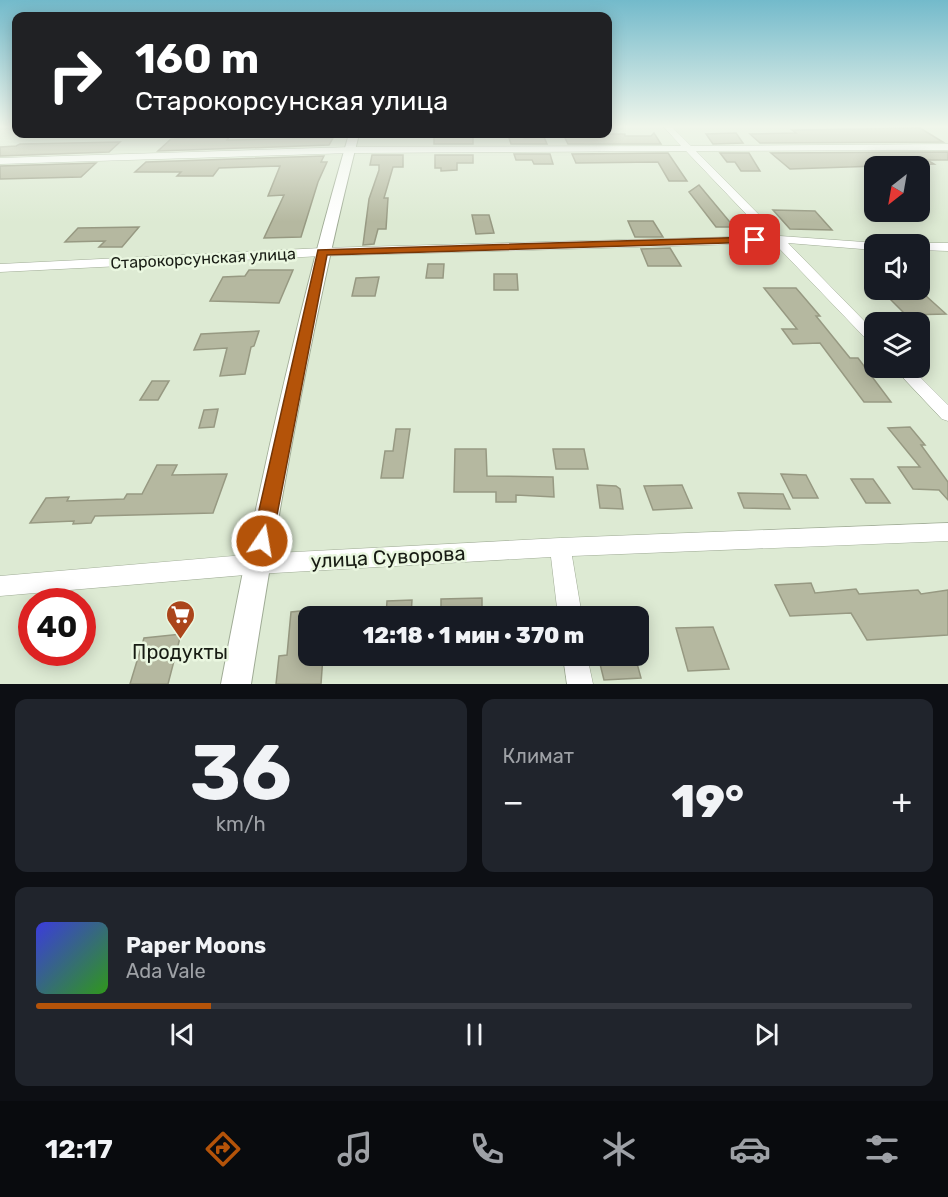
<!DOCTYPE html>
<html lang="ru">
<meta charset="utf-8">
<style>
:root{--surface:#171b24;--page:#20242c;--text:#f1f3f6;--muted:#9ea1a6;--line:#363941;--accent:#b45309}
body{margin:0;font-family:Rubik,sans-serif;background:var(--page);color:var(--text);height:100vh;display:flex;flex-direction:column;font-size:22px;white-space:nowrap}
*{box-sizing:border-box;margin:0}
p{font-size:20px;color:var(--muted)}
.icon{flex:none;width:33px;height:33px;fill:none;stroke:currentColor;stroke-width:2;stroke-linecap:round;stroke-linejoin:round}
.map{position:relative;height:684px;overflow:hidden}
.details{display:flex;flex-direction:column;gap:15px;padding:15px;background:#0d0f14;flex:1}
.details>*{flex:none}
.top-card{position:absolute;left:12px;top:12px;width:600px;height:126px;border-radius:12px;box-shadow:0 3px 15px #0003;background:#202124;color:#fff;overflow:hidden}
.needle{width:39px;rotate:211deg}
.fabs{position:absolute;left:864px;top:156px;display:grid;gap:12px}
.fabs a{display:grid;place-items:center;width:66px;height:66px;border-radius:12px;background:var(--surface);box-shadow:0 3px 15px #0003;font-size:30px}
.speed{position:absolute;left:18px;top:588px;display:flex;gap:12px;font-size:30px;font-weight:700;text-align:center}
.speed>*{display:grid;place-content:center;width:78px;height:78px;border-radius:50%;background:var(--surface);box-shadow:0 3px 15px #0003;line-height:1}
.speed .limit{border:9px solid #d22;background:#fff;color:#111}
.pin{position:absolute;display:grid;place-items:center;width:51px;height:51px;color:#fff;margin:-26px;border-radius:12px;box-shadow:0 3px 9px #0006}
.me{position:absolute;width:66px;margin:-33px;rotate:12deg;stroke-linejoin:round;filter:drop-shadow(0 0 4px #0008)}
.turn{display:flex;align-items:center;gap:21px;height:126px;padding:0 24px;font-size:27px}
.turn .icon{width:78px;height:78px;stroke-width:2.5}
.turn b{display:block;font-size:42px;line-height:51px}
.big{font-size:45px;font-weight:800;line-height:1.1}
.details .tile{flex:1;display:flex;flex-direction:column;justify-content:center;gap:9px;min-width:0;padding:0 21px;border-radius:12px;background:var(--page)}
.details .dial{align-items:center;gap:0}
.dial b{font-size:78px;line-height:1}
.song{display:flex;align-items:center;gap:18px}
.cover{width:72px;height:72px;border-radius:9px;background:linear-gradient(135deg,hsl(240 70% 55%),hsl(110 70% 35%))}
.played{height:6px;border-radius:3px;background:linear-gradient(90deg,var(--accent) 20%,var(--line) 20%)}
.keys{display:flex;justify-content:space-around;direction:ltr}
.heat{display:flex;justify-content:space-between;align-items:center;font-size:33px;direction:ltr}
.details .tiles{flex:1;display:grid;gap:15px;grid-template-columns:1fr 1fr}
.tile:last-child{grid-column:span 2}
.trip{position:absolute;left:298px;top:606px;width:351px;height:60px;border-radius:12px;background:var(--surface);box-shadow:0 3px 15px #0003;font-weight:800;line-height:60px;text-align:center}
.tab-bar{display:flex;height:96px;justify-content:space-around;align-items:center;background:#090b0e;color:var(--muted)}
.tab-bar .icon{width:42px;height:42px}
.tab-bar .selected{color:var(--accent)}
.tab-bar b{font-size:27px;color:var(--text)}
.map>svg:first-child{display:block}
.building{fill:#b5b8a0;stroke:#979982;stroke-width:1.5}
.lines{fill:none;stroke-linecap:round;stroke-linejoin:round}
.minor-casing{stroke:#a0ac96;stroke-width:1}
.tertiary-casing{stroke:#a0ac96;stroke-width:2}
.minor{fill:#fff;fill-rule:evenodd}
.tertiary{fill:#fff;fill-rule:evenodd}
.route{fill:#b45309;stroke:#753606;stroke-width:1.5}
.labels{text-anchor:middle;stroke-width:5;stroke-linejoin:round;paint-order:stroke}
.street-label{font-size:16px;fill:#181c14;stroke:#eaf7e0}
.near-street-label{font-size:20px;fill:#181c14;stroke:#eaf7e0}
.near-poi-label{font-size:20px;fill:#181c14;stroke:#eaf7e0}
</style>
<div class="map">
<svg width="948" height="684" viewBox="0 0 948 684">
<rect width="100%" height="100%" fill="#ddead3"/>
<path class="building" d="M 920,128 L 943,142 L 760,143 L 750,134 L 796,133 L 792,130 Z
M 654,133 L 661,144 L 568,144 L 563,134 L 625,134 L 625,136 L 651,136 Z
M 736,133 L 743,143 L 713,144 L 706,134 Z
M 522,134 L 524,138 L 544,137 L 547,144 L 511,144 L 508,135 Z
M 434,136 L 473,136 L 473,144 L 434,144 Z
M 229,137 L 227,140 L 333,138 L 329,145 L 158,151 L 171,139 Z
M 120,142 L 109,152 L 0,156 L 0,147 L 16,146 L 20,144 Z
M 948,152 L 948,160 L 927,160 L 934,164 L 790,169 L 771,153 Z
M 668,153 L 687,181 L 669,181 L 658,162 L 576,163 L 572,154 Z
M 720,153 L 749,153 L 760,171 L 741,171 L 735,162 L 727,162 Z
M 514,154 L 550,154 L 553,164 L 534,164 L 532,160 L 516,160 Z
M 372,155 L 403,155 L 403,167 L 393,167 L 384,198 L 388,198 L 386,229 L 378,229 L 374,244 L 363,245 L 369,199 L 379,170 L 379,165 L 370,165 Z
M 435,155 L 473,155 L 473,163 L 457,163 L 457,170 L 441,171 L 441,168 L 435,168 Z
M 324,156 L 321,162 L 327,162 L 318,182 L 301,237 L 264,238 L 284,195 L 268,196 L 280,166 L 219,168 L 213,176 L 177,176 L 181,172 L 135,172 L 146,162 Z
M 96,163 L 81,177 L 0,179 L 0,166 Z
M 699,185 L 734,227 L 716,227 L 689,192 Z
M 773,210 L 815,211 L 832,230 L 790,229 Z
M 472,215 L 489,215 L 494,233 L 476,234 Z
M 628,221 L 653,221 L 663,237 L 635,237 Z
M 139,227 L 122,247 L 99,247 L 105,241 L 65,242 L 78,228 Z
M 670,248 L 681,266 L 648,266 L 641,249 Z
M 428,264 L 444,264 L 443,278 L 426,278 Z
M 249,270 L 293,270 L 279,303 L 210,301 L 223,277 L 245,276 Z
M 494,274 L 517,274 L 518,290 L 494,290 Z
M 379,277 L 375,296 L 352,296 L 356,278 Z
M 764,288 L 796,288 L 820,316 L 816,316 L 850,358 L 858,358 L 891,402 L 864,402 L 820,343 L 793,344 L 782,329 L 797,329 Z
M 925,295 L 946,314 L 906,315 L 887,296 Z
M 259,331 L 254,346 L 251,347 L 245,374 L 220,376 L 227,348 L 194,350 L 201,334 Z
M 152,381 L 169,381 L 158,400 L 140,400 Z
M 218,409 L 214,427 L 199,428 L 204,410 Z
M 910,427 L 925,445 L 921,445 L 948,482 L 948,500 L 939,490 L 913,489 L 898,467 L 920,467 L 888,428 Z
M 396,429 L 410,429 L 403,478 L 381,478 L 385,451 L 393,451 Z
M 455,449 L 486,449 L 487,476 L 553,477 L 554,497 L 516,495 L 516,502 L 496,502 L 496,492 L 454,492 Z
M 553,449 L 584,449 L 588,469 L 556,469 Z
M 157,465 L 177,465 L 172,475 L 227,474 L 213,513 L 95,516 L 91,523 L 73,524 L 74,521 L 30,523 L 46,498 L 69,497 L 67,501 L 124,499 L 127,494 L 142,494 Z
M 781,474 L 806,475 L 818,498 L 793,498 Z
M 851,479 L 873,479 L 890,503 L 866,503 Z
M 597,485 L 616,486 L 620,489 L 623,509 L 600,508 Z
M 682,485 L 692,508 L 653,510 L 644,486 Z
M 738,493 L 783,494 L 790,509 L 744,508 Z
M 811,583 L 815,593 L 856,589 L 859,594 L 918,590 L 921,594 L 948,590 L 948,635 L 867,640 L 851,613 L 790,616 L 775,585 Z
M 482,598 L 482,616 L 441,616 L 441,599 Z
M 412,600 L 411,616 L 386,616 L 387,601 Z
M 309,610 L 309,656 L 323,656 L 321,684 L 276,684 L 279,656 L 287,655 L 291,612 Z
M 713,627 L 729,669 L 688,671 L 676,628 Z
M 181,634 L 168,684 L 130,684 L 144,638 Z
M 598,656 L 635,656 L 641,678 L 604,680 Z"/>
<g class="lines">
<defs>
<path id="minor" d="M 663,126 L 671,126 L 691,146 L 948,144 L 948,150 L 696,151 L 780,236 L 878,243 L 874,244 L 874,250 L 788,243 L 874,331 L 874,343 L 869,342 L 774,243 L 322,256 L 0,272 L 0,264 L 322,248 L 767,236 L 686,151 L 351,153 L 0,164 L 0,158 L 351,147 L 681,146 Z
M 920,243 L 948,243 L 948,251 L 920,250 L 920,244 L 916,244 Z
M 894,368 L 911,368 L 948,405 L 948,421 L 942,419 Z
M 948,523 L 948,541 L 572,556 L 582,616 L 558,616 L 551,557 L 257,574 L 0,596 L 0,576 L 257,554 L 560,538 Z
M 563,656 L 587,656 L 593,684 L 567,684 Z"/>
<path id="tertiary" d="M 349,134 L 359,134 C 313,315 280,499 251,684 L 221,684 C 256,499 296,315 349,134 Z"/>
</defs>
<use href="#minor" class="minor-casing"/>
<use href="#tertiary" class="tertiary-casing"/>
<use href="#minor" class="minor"/>
<use href="#tertiary" class="tertiary"/>
</g>
<linearGradient id="sky" x2="0" y2="1"><stop stop-color="#73bacb"/><stop offset="0.57" stop-color="#f0f6eb"/><stop offset="1" stop-color="#f0f6eb" stop-opacity="0"/></linearGradient>
<rect width="948" height="222" fill="url(#sky)"/>
<path class="route" d="M 755,237 L 760,240 L 759,242 L 327,255 L 272,541 L 269,547 L 262,550 L 255,547 L 252,541 L 318,250 Z"/>
<defs>
<symbol id="supermarket-pin" viewBox="-11 -11 22 30"><path d="M0 17L-7.5 6A9.5 9.5 0 1 1 7.5 6Z" fill="#ab451b" stroke="#eaf7e0"/><path d="M-6-5.5h2.5l.6 2H6L4.5 2H-2.5L-4.4-4H-6ZM-1.5 3.2a1.3 1.3 0 1 0 .1 0ZM3 3.2a1.3 1.3 0 1 0 .1 0Z" fill="#fff"/></symbol>
</defs>
<g fill-rule="evenodd">
<use href="#supermarket-pin" x="164" y="598" width="33" height="45"/>
</g>
<g class="labels">
<g class="street-label">
<text transform="translate(203 258) rotate(-3)" y="6">Старокорсунская улица</text>
</g>
<g class="near-street-label">
<text transform="translate(388 557) rotate(-3)" y="7">улица Суворова</text>
</g>
<g class="near-poi-label">
<text x="180" y="659">Продукты</text>
</g>
</g>
</svg>
<div class="fabs">
<a><svg class="needle" viewBox="-14 -14 28 28"><path d="M0-13l5 13h-10z" fill="#e53935"/><path d="M0 13l5-13h-10z" fill="#9ea1a6"/></svg></a>
<a><svg class="icon" aria-label="sound" viewBox="0 0 24 24"><path d="M4 9h4l5-4v14l-5-4H4zM17 9q2 3 0 6"/></svg></a>
<a><svg class="icon" aria-label="layers" viewBox="0 0 24 24"><path d="M12 4l9 5-9 5-9-5zM3 14l9 5 9-5"/></svg></a>
</div>
<div class="speed"><div class="limit">40</div></div>
<div class="pin" style="left:755px;top:240px;background:#d93025"><svg class="icon" aria-label="arrive" viewBox="0 0 24 24"><path d="M6 21V4h12l-3 4 3 4H6"/></svg></div>
<svg class="me" style="left:262px;top:541px" viewBox="-20 -20 40 40"><circle r="17" fill="#b45309" stroke="#fff" stroke-width="3"/><path d="M0-11L8 9 0 5-8 9z" fill="#fff"/></svg>
<div class="trip">12:18 · 1 мин · 370 m</div>
<div class="top-card">
<div class="turn"><svg class="icon" aria-label="right" viewBox="0 0 24 24"><path d="M7 20v-9h11M14 6l5 5-5 5"/></svg><div><b>160 m</b>Старокорсунская улица</div></div>
</div>
</div>
<section class="details">
<div class="tiles">
<div class="tile dial"><b>36</b><p>km/h</p></div>
<div class="tile"><p>Климат</p>
<div class="heat"><a>−</a><b class="big">19°</b><a>+</a></div>
</div>
<div class="tile">
<div class="song"><i class="cover"></i><div><b>Paper Moons</b><p>Ada Vale</p></div></div>
<div class="played"></div>
<div class="keys"><svg class="icon" aria-label="previous" viewBox="0 0 24 24"><path d="M18 5L8 12l10 7zM5 5v14"/></svg><svg class="icon" aria-label="pause" viewBox="0 0 24 24"><path d="M8 5v14M16 5v14"/></svg><svg class="icon" aria-label="next" viewBox="0 0 24 24"><path d="M6 5l10 7-10 7zM19 5v14"/></svg></div>
</div>
</div>
</section>
<nav class="tab-bar">
<b>12:17</b>
<svg class="icon selected" aria-label="directions" viewBox="0 0 24 24"><path d="M12 3l9 9-9 9-9-9zM9 14v-3h6M13 9l2 2-2 2"/></svg>
<svg class="icon" aria-label="music" viewBox="0 0 24 24"><path d="M9 18V5l10-2v13"/><circle cx="6" cy="18" r="3"/><circle cx="16" cy="16" r="3"/></svg>
<svg class="icon" aria-label="phone" viewBox="0 0 24 24"><path d="M5 4h4l2 5-3 2q2 4 5 5l2-3 5 2v4C11 20 4 13 5 4z"/></svg>
<svg class="icon" aria-label="climate" viewBox="0 0 24 24"><path d="M12 3v18M4 7l16 10M4 17L20 7"/></svg>
<svg class="icon" aria-label="car" viewBox="0 0 24 24"><path d="M5 17H2v-5l4-1 3-4h7l3 4 3 1v5h-3M9 17h6M6 11h13"/><circle cx="7" cy="17" r="2"/><circle cx="17" cy="17" r="2"/></svg>
<svg class="icon" aria-label="filters" viewBox="0 0 24 24"><path d="M4 7h16M4 17h16"/><circle cx="9" cy="7" r="2"/><circle cx="15" cy="17" r="2"/></svg>
</nav>
